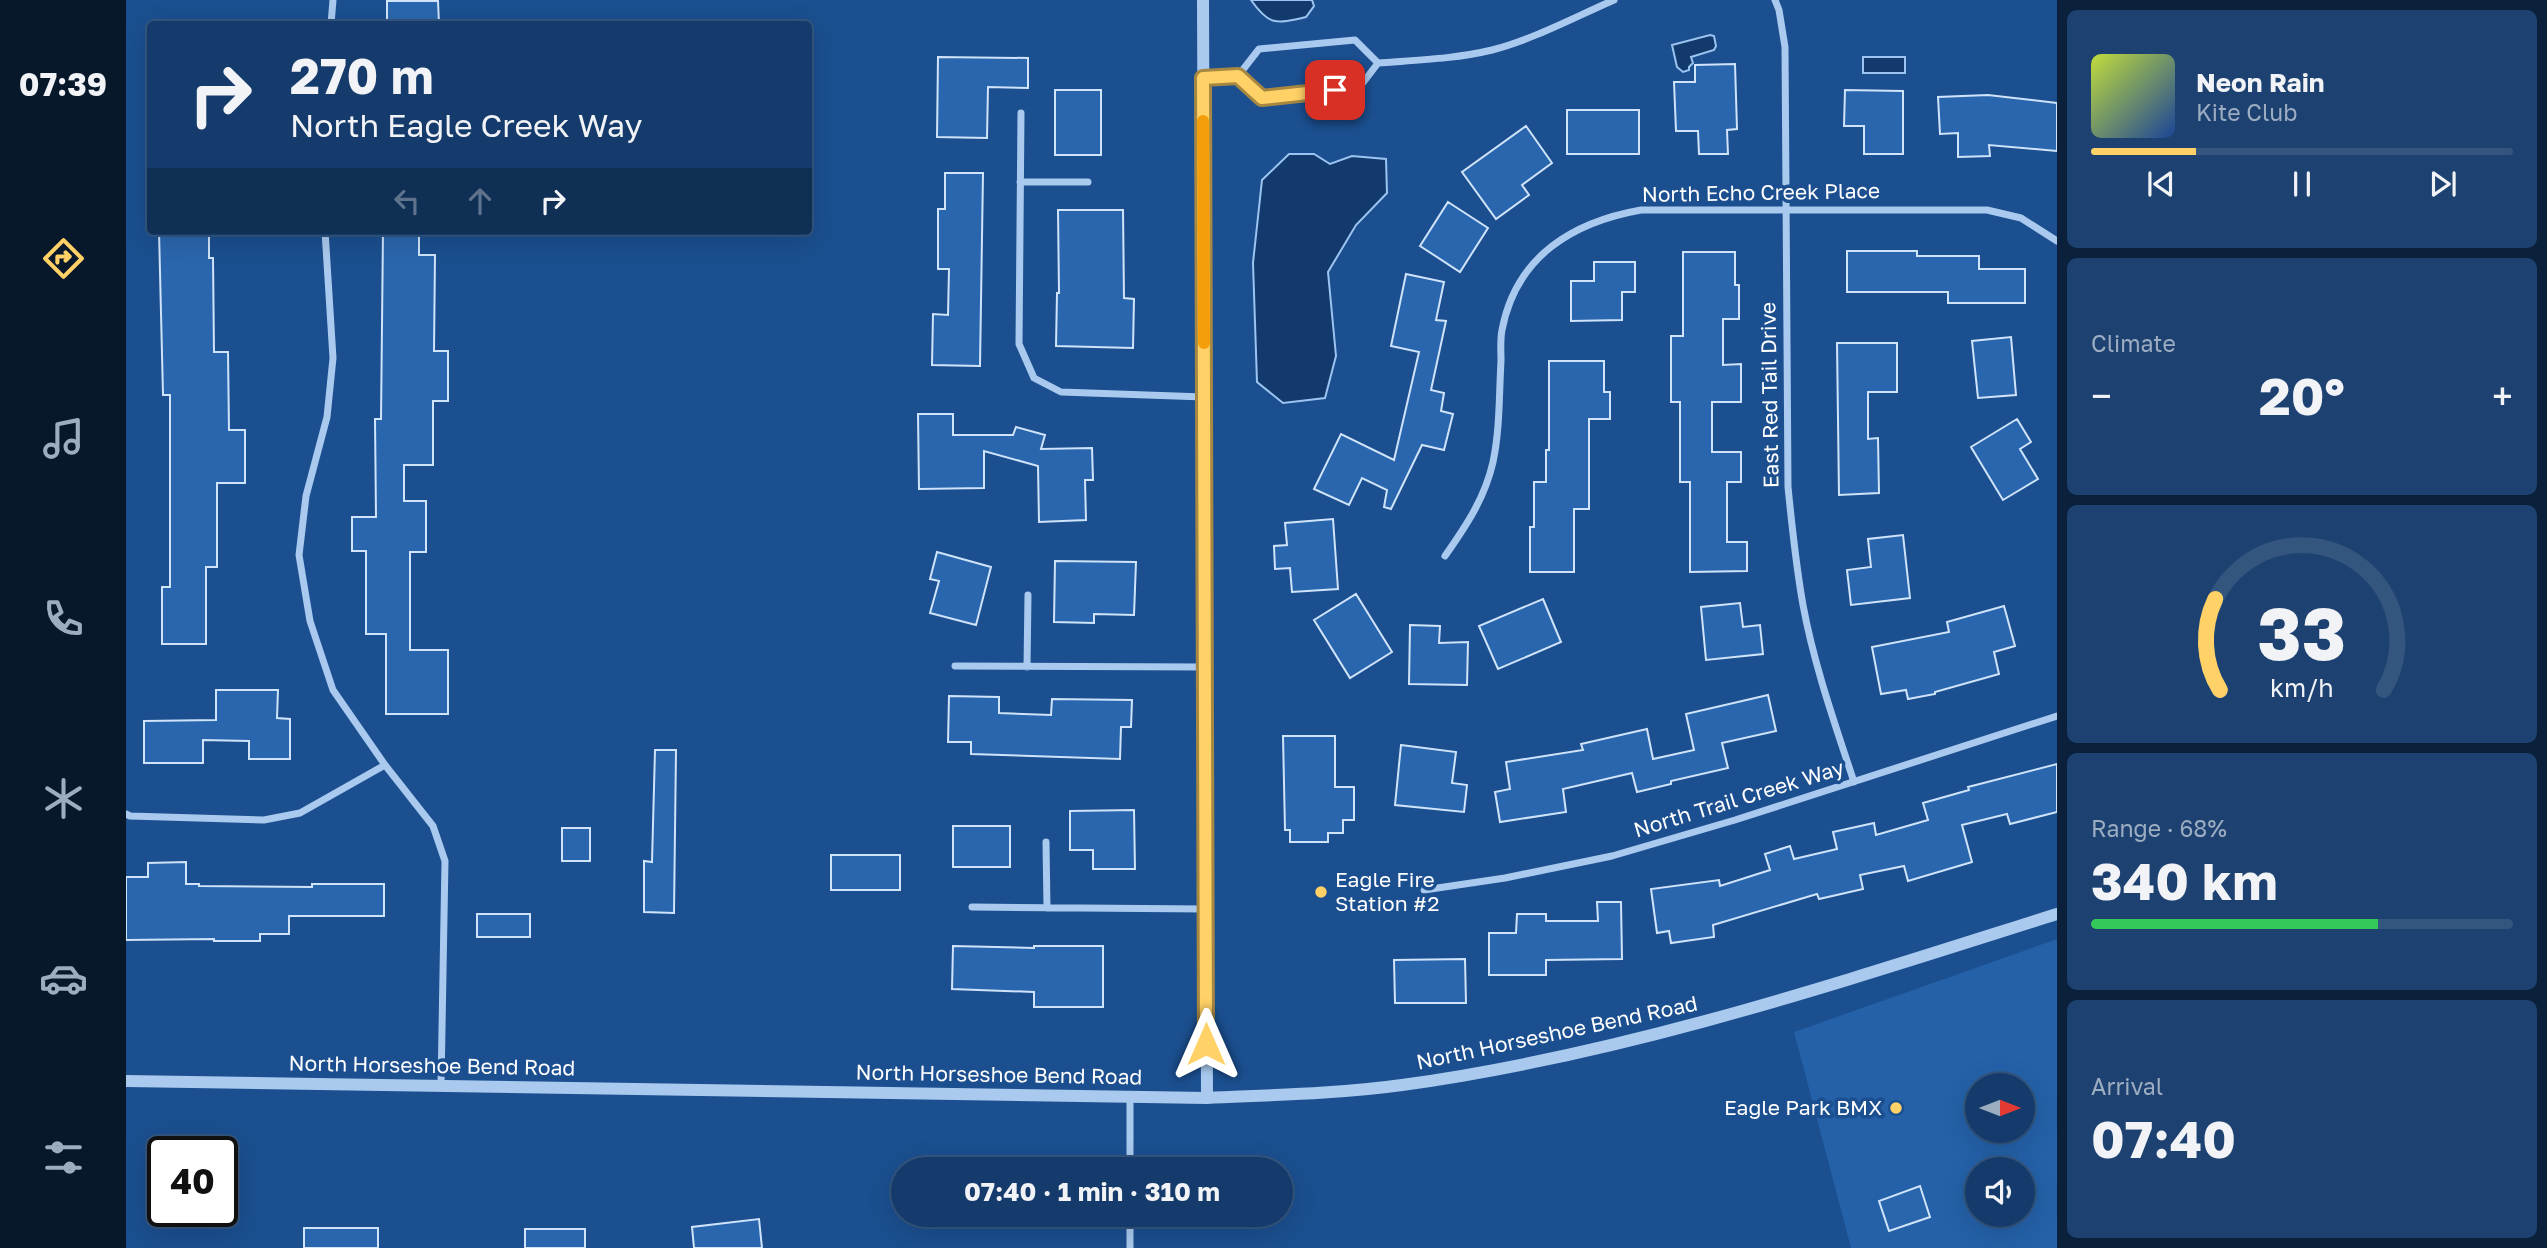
<!DOCTYPE html>
<meta charset="utf-8">
<style>
:root{--surface:#143b6b;--page:#1d4271;--text:#f1f3f6;--muted:#9dadc1;--line:#33557e;--accent:#ffd166}
body{margin:0;font-family:"Golos Text",sans-serif;background:var(--page);color:var(--text);height:100vh;display:flex;flex-direction:column;font-size:26px;white-space:nowrap}
*{box-sizing:border-box;margin:0}
p{font-size:23px;color:var(--muted)}
.icon{flex:none;width:38px;height:38px;fill:none;stroke:currentColor;stroke-width:2;stroke-linecap:round;stroke-linejoin:round}
.map{position:relative;flex:1;overflow:hidden}
.sheet{display:flex;flex-direction:column;gap:10px;padding:10px;background:#0b203b;width:490px}
.sheet>*{flex:none}
.hud{position:absolute;left:21px;top:21px;width:665px;height:214px;border-radius:7px;box-shadow:0 7px 28px #0002,0 0 0 2px var(--line);background:#143b6b;color:var(--text);overflow:hidden}
.needle{width:46px;rotate:90deg}
.controls{position:absolute;left:1839px;top:1073px;display:grid;gap:14px}
.controls a{display:grid;place-items:center;width:70px;height:70px;border-radius:50%;background:var(--surface);box-shadow:0 7px 28px #0002,0 0 0 2px var(--line);font-size:35px}
.speed{position:absolute;left:21px;top:1136px;display:flex;gap:14px;font-size:35px;font-weight:700;text-align:center}
.speed>*{display:grid;place-content:center;width:91px;height:91px;border-radius:50%;background:var(--surface);box-shadow:0 7px 28px #0002,0 0 0 2px var(--line);line-height:1}
.speed .limit{border:4px solid #111;border-radius:10px;background:#fff;color:#111}
.pin{position:absolute;display:grid;place-items:center;width:60px;height:60px;color:#fff;margin:-30px;border-radius:14px;box-shadow:0 4px 10px #0006}
.me{position:absolute;width:77px;margin:-38px;rotate:0deg;stroke-linejoin:round;filter:drop-shadow(0 0 5px #0008)}
.turn{display:flex;align-items:center;gap:24px;height:147px;padding:0 28px;font-size:32px}
.turn .icon{width:91px;height:91px;stroke-width:2.5}
.turn b{display:block;font-size:49px;line-height:60px}
.lanes{display:flex;align-items:center;height:66px;padding:0 28px;background:#0003;justify-content:center;gap:35px;direction:ltr}
.lanes .off{opacity:.35}
.big{font-size:52px;font-weight:700;line-height:1.1}
.sheet .widget{flex:1;display:flex;flex-direction:column;justify-content:center;gap:10px;min-width:0;padding:0 24px;border-radius:10px;background:var(--page)}
.sheet .dial{align-items:center;gap:0}
.dial svg{height:182px;overflow:visible;fill:none;stroke:var(--line);stroke-width:7;stroke-linecap:round;text-anchor:middle}
.dial text{fill:var(--text);stroke:none}
.song{display:flex;align-items:center;gap:21px}
.cover{width:84px;height:84px;border-radius:10px;background:linear-gradient(135deg,hsl(70 70% 55%),hsl(220 70% 35%))}
.played{height:7px;border-radius:4px;background:linear-gradient(90deg,var(--accent) 25%,var(--line) 25%)}
.keys{display:flex;justify-content:space-around;direction:ltr}
.heat{display:flex;justify-content:space-between;align-items:center;font-size:38px;direction:ltr}
.charge{height:10px;border-radius:5px;background:linear-gradient(90deg,#34c759 68%,var(--line) 0)}
.trip{position:absolute;left:765px;top:1157px;width:402px;height:70px;border-radius:35px;background:var(--surface);box-shadow:0 7px 28px #0002,0 0 0 2px var(--line);font-weight:700;line-height:70px;text-align:center}
main{display:flex;flex:1;min-height:0}
.tabs{display:flex;flex-direction:column;width:126px;justify-content:space-around;align-items:center;background:#08182b;color:var(--muted)}
.tabs .icon{width:49px;height:49px}
.tabs .active{color:var(--accent)}
.tabs b{font-size:32px;color:var(--text)}
.map>svg:first-child{display:block}
.green{fill:#2461a8;fill-rule:evenodd}
.water{fill:#123a6d;stroke:#9cc4f0;stroke-width:2}
.building{fill:#2a66ad;stroke:#cfe3fa;stroke-width:2}
.lines{fill:none;stroke-linecap:round;stroke-linejoin:round}
.minor{stroke:#a9c9ee;stroke-width:7}
.tertiary{stroke:#a9c9ee;stroke-width:12}
.route-casing{stroke:#a68842;stroke-width:18}
.route{stroke:#ffd166;stroke-width:12}
.slow{stroke:#f59e0b;stroke-width:12}
.poi-dot{fill:#ffd166;stroke:#1b4f8f;stroke-width:2.5}
.labels{text-anchor:middle;stroke-width:7;stroke-linejoin:round;paint-order:stroke}
.street-label{font-size:21px;fill:#fff;stroke:#1b4f8f}
.poi-label{font-size:21px;fill:#fff;stroke:#1b4f8f;text-anchor:start}
</style>
<main>
<nav class="tabs">
<b>07:39</b>
<svg class="icon active" aria-label="directions" viewBox="0 0 24 24"><path d="M12 3l9 9-9 9-9-9zM9 14v-3h6M13 9l2 2-2 2"/></svg>
<svg class="icon" aria-label="music" viewBox="0 0 24 24"><path d="M9 18V5l10-2v13"/><circle cx="6" cy="18" r="3"/><circle cx="16" cy="16" r="3"/></svg>
<svg class="icon" aria-label="phone" viewBox="0 0 24 24"><path d="M5 4h4l2 5-3 2q2 4 5 5l2-3 5 2v4C11 20 4 13 5 4z"/></svg>
<svg class="icon" aria-label="climate" viewBox="0 0 24 24"><path d="M12 3v18M4 7l16 10M4 17L20 7"/></svg>
<svg class="icon" aria-label="car" viewBox="0 0 24 24"><path d="M5 17H2v-5l4-1 3-4h7l3 4 3 1v5h-3M9 17h6M6 11h13"/><circle cx="7" cy="17" r="2"/><circle cx="17" cy="17" r="2"/></svg>
<svg class="icon" aria-label="filters" viewBox="0 0 24 24"><path d="M4 7h16M4 17h16"/><circle cx="9" cy="7" r="2"/><circle cx="15" cy="17" r="2"/></svg>
</nav>
<div class="map">
<svg width="1931" height="1248" viewBox="0 0 1931 1248">
<rect width="100%" height="100%" fill="#1b4f8f"/>
<path class="green" d="M 1931,939 L 1931,1248 L 1725,1248 L 1668,1032 ZM 1852,1085 L 1897,1085 L 1897,1130 L 1852,1130 ZM 1852,1169 L 1897,1169 L 1897,1214 L 1852,1214 Z"/>
<path class="water" d="M 1125,0 L 1186,0 L 1188,6 L 1180,17 C 1150,24 1143,26 1125,0 Z
M 1584,35 L 1588,36 L 1590,46 L 1588,50 L 1565,57 L 1567,63 L 1563,67 L 1563,70 L 1557,72 L 1551,67 L 1546,45 Z
M 1737,57 L 1779,57 L 1779,73 L 1737,73 Z
M 1163,154 L 1188,154 L 1204,164 L 1226,156 L 1260,159 L 1261,193 L 1230,225 L 1202,272 L 1210,356 L 1199,398 L 1157,403 L 1131,382 L 1127,263 L 1136,180 Z"/>
<path class="building" d="M 261,1 L 312,1 L 313,24 L 261,24 Z
M 812,57 L 902,58 L 902,88 L 862,87 L 861,138 L 811,137 Z
M 1609,64 L 1611,129 L 1601,130 L 1602,154 L 1573,154 L 1572,131 L 1550,131 L 1548,82 L 1569,82 L 1569,65 Z
M 929,90 L 975,90 L 975,155 L 929,155 Z
M 1719,90 L 1777,91 L 1777,154 L 1738,154 L 1738,126 L 1718,126 Z
M 1862,95 L 1931,103 L 1931,151 L 1863,145 L 1864,156 L 1832,157 L 1832,133 L 1814,134 L 1812,97 Z
M 1441,110 L 1513,110 L 1513,154 L 1441,154 Z
M 1400,126 L 1426,163 L 1396,185 L 1403,195 L 1370,219 L 1336,172 Z
M 819,173 L 857,173 L 854,366 L 806,365 L 807,314 L 822,315 L 823,269 L 812,269 L 812,209 L 819,209 Z
M 1322,202 L 1362,228 L 1334,272 L 1294,246 Z
M 932,210 L 997,210 L 998,298 L 1008,299 L 1007,348 L 930,346 L 931,293 L 933,293 Z
M 33,231 L 83,231 L 83,258 L 87,258 L 88,352 L 102,352 L 103,430 L 119,430 L 119,483 L 91,483 L 91,567 L 80,567 L 80,644 L 36,644 L 36,587 L 44,587 L 44,395 L 37,395 Z
M 257,231 L 293,231 L 293,255 L 309,255 L 308,351 L 322,351 L 322,401 L 307,401 L 307,465 L 278,465 L 278,501 L 300,501 L 300,552 L 284,552 L 284,650 L 322,650 L 322,714 L 260,714 L 260,634 L 240,634 L 240,551 L 226,551 L 226,517 L 250,517 L 249,419 L 255,419 Z
M 1721,251 L 1791,251 L 1791,256 L 1853,256 L 1853,269 L 1899,269 L 1899,303 L 1822,303 L 1822,292 L 1721,292 Z
M 1557,252 L 1609,252 L 1609,285 L 1613,285 L 1613,319 L 1597,319 L 1597,365 L 1615,364 L 1615,402 L 1586,402 L 1586,452 L 1615,452 L 1615,482 L 1601,482 L 1601,542 L 1621,542 L 1621,571 L 1564,572 L 1564,482 L 1554,482 L 1554,402 L 1545,402 L 1545,336 L 1557,336 Z
M 1468,262 L 1509,262 L 1509,292 L 1496,292 L 1496,320 L 1445,321 L 1445,281 L 1468,281 Z
M 1280,274 L 1318,282 L 1310,320 L 1320,321 L 1305,390 L 1318,393 L 1315,411 L 1327,414 L 1318,450 L 1296,445 L 1265,509 L 1258,507 L 1261,490 L 1236,478 L 1223,505 L 1188,489 L 1215,434 L 1268,460 L 1293,352 L 1265,346 Z
M 1885,337 L 1890,395 L 1852,398 L 1846,341 Z
M 1711,343 L 1771,343 L 1771,392 L 1742,392 L 1742,439 L 1752,438 L 1753,493 L 1713,495 Z
M 1423,361 L 1478,361 L 1478,392 L 1484,392 L 1484,419 L 1463,419 L 1463,509 L 1448,509 L 1448,572 L 1404,572 L 1404,527 L 1408,527 L 1408,482 L 1420,482 L 1420,450 L 1423,450 Z
M 792,414 L 827,414 L 827,435 L 887,435 L 890,427 L 919,435 L 915,449 L 966,448 L 967,480 L 959,480 L 960,520 L 913,522 L 912,466 L 858,451 L 858,488 L 793,489 Z
M 1891,419 L 1905,442 L 1894,449 L 1912,479 L 1877,500 L 1845,447 Z
M 1207,519 L 1212,589 L 1166,592 L 1164,568 L 1149,569 L 1148,546 L 1161,545 L 1159,523 Z
M 1777,535 L 1784,598 L 1725,605 L 1721,570 L 1745,567 L 1742,539 Z
M 811,552 L 865,567 L 850,625 L 804,613 L 813,581 L 804,579 Z
M 929,561 L 1010,562 L 1008,615 L 968,614 L 968,623 L 928,622 Z
M 1230,594 L 1266,652 L 1224,678 L 1188,620 Z
M 1417,599 L 1435,642 L 1372,669 L 1353,626 Z
M 1614,603 L 1617,627 L 1634,625 L 1637,654 L 1580,660 L 1575,607 Z
M 1878,606 L 1889,646 L 1868,652 L 1873,674 L 1809,692 L 1809,694 L 1782,699 L 1780,690 L 1755,694 L 1746,647 L 1823,632 L 1821,622 Z
M 1284,625 L 1314,626 L 1313,643 L 1342,642 L 1341,685 L 1283,684 Z
M 90,690 L 152,690 L 151,718 L 164,719 L 164,759 L 123,759 L 123,741 L 77,740 L 77,763 L 18,763 L 18,721 L 90,720 Z
M 1642,695 L 1650,731 L 1596,743 L 1602,768 L 1545,781 L 1545,784 L 1511,792 L 1506,773 L 1437,789 L 1440,812 L 1374,822 L 1369,792 L 1384,789 L 1380,762 L 1457,750 L 1455,744 L 1521,729 L 1527,759 L 1568,750 L 1560,714 Z
M 823,696 L 873,697 L 873,713 L 925,715 L 926,699 L 1006,700 L 1005,727 L 995,727 L 994,759 L 845,754 L 845,742 L 822,742 Z
M 1157,736 L 1209,736 L 1209,787 L 1228,787 L 1228,820 L 1217,820 L 1217,833 L 1202,833 L 1202,842 L 1164,842 L 1164,830 L 1159,830 Z
M 1275,745 L 1330,752 L 1326,783 L 1341,785 L 1338,812 L 1269,805 Z
M 529,750 L 550,750 L 548,913 L 518,912 L 518,861 L 526,862 Z
M 1931,764 L 1931,812 L 1884,824 L 1881,814 L 1836,825 L 1846,862 L 1782,881 L 1778,866 L 1734,875 L 1737,889 L 1693,899 L 1691,894 L 1587,925 L 1588,937 L 1545,943 L 1543,931 L 1531,933 L 1525,889 L 1593,880 L 1594,886 L 1644,870 L 1639,854 L 1664,846 L 1668,859 L 1711,849 L 1707,832 L 1748,823 L 1750,835 L 1802,820 L 1797,803 L 1843,790 L 1842,787 Z
M 1008,810 L 1009,869 L 967,869 L 967,850 L 944,850 L 944,811 Z
M 827,826 L 884,826 L 884,867 L 827,867 Z
M 436,828 L 464,828 L 464,861 L 436,861 Z
M 705,855 L 774,855 L 774,890 L 705,890 Z
M 60,862 L 60,884 L 73,884 L 73,886 L 186,887 L 186,884 L 258,884 L 258,916 L 163,916 L 163,934 L 134,934 L 134,941 L 88,941 L 88,939 L 0,940 L 0,877 L 22,877 L 22,863 Z
M 1471,902 L 1495,902 L 1496,959 L 1420,960 L 1420,975 L 1363,975 L 1363,933 L 1390,933 L 1391,914 L 1420,914 L 1420,921 L 1472,921 Z
M 351,914 L 404,914 L 404,937 L 351,937 Z
M 827,946 L 908,948 L 908,946 L 977,946 L 977,1007 L 908,1007 L 908,992 L 826,989 Z
M 1339,959 L 1340,1003 L 1269,1003 L 1268,960 Z
M 1794,1186 L 1804,1217 L 1763,1231 L 1753,1201 Z
M 633,1219 L 636,1248 L 568,1248 L 566,1227 Z
M 178,1228 L 252,1228 L 252,1248 L 178,1248 Z
M 399,1229 L 459,1229 L 459,1248 L 399,1248 Z"/>
<g class="lines">
<path class="minor" d="M 1649,0 L 1653,10 L 1659,47 L 1662,487 C 1666,527 1670,566 1677,605 C 1688,665 1709,724 1728,782
M 205,24 L 207,0
M 1252,63 C 1291,60 1329,59 1366,50 C 1408,39 1449,17 1488,0
M 1077,78 L 1112,76 L 1136,98 L 1233,88 L 1252,63 L 1229,40 L 1133,49 L 1112,76
M 895,113 L 893,344 L 908,378 L 935,392 L 1078,397
M 894,182 L 962,182
M 199,231 L 207,358 L 201,417 L 180,496 L 173,555 L 184,621 L 207,690 L 259,765 L 307,826 L 319,861 L 315,1085
M 1319,556 C 1340,526 1359,498 1367,462 C 1374,429 1373,395 1375,361 C 1375,351 1374,340 1376,330 C 1390,256 1447,222 1515,210 L 1861,210 L 1895,218 L 1931,241
M 829,666 L 1079,667
M 901,667 L 902,595
M 0,814 L 4,816 L 138,820 L 174,813 L 259,765
M 920,842 L 921,908
M 1298,890 L 1379,878 L 1486,856 L 1609,820 L 1931,716
M 846,907 L 1080,909
M 1004,1169 L 1004,1097
M 1004,1214 L 1004,1248"/>
<path class="tertiary" d="M 1077,0 L 1081,1098
M 0,1081 L 1081,1098 C 1146,1095 1211,1094 1276,1085 C 1501,1054 1715,982 1931,914"/>
</g>
<g class="lines">
<defs>
<path id="route" d="M 1080,1044 L 1077,78 L 1112,76 L 1136,98 L 1209,90"/>
</defs>
<use href="#route" class="route-casing"/>
<use href="#route" class="route"/>
<path class="slow" d="M 1077,121 L 1078,343"/>
</g>
<g class="poi-dot">
<circle cx="1195" cy="892" r="7"/>
<circle cx="1770" cy="1108" r="7"/>
</g>
<g class="labels">
<g class="street-label">
<text transform="translate(1635 193) rotate(-1)" y="7">North Echo Creek Place</text>
<text transform="translate(1644 395) rotate(-91)" y="7">East Red Tail Drive</text>
<text transform="translate(1613 799) rotate(-17)" y="7">North Trail Creek Way</text>
<text transform="translate(1431 1033) rotate(-12)" y="7">North Horseshoe Bend Road</text>
<text transform="translate(306 1066) rotate(1)" y="7">North Horseshoe Bend Road</text>
<text transform="translate(873 1075) rotate(1)" y="7">North Horseshoe Bend Road</text>
</g>
<g class="poi-label">
<text x="1209" y="887">Eagle Fire<tspan x="1209" dy="24">Station #2</tspan></text>
<text x="1756" y="1115" text-anchor="end">Eagle Park BMX</text>
</g>
</g>
</svg>
<div class="controls">
<a><svg class="needle" viewBox="-14 -14 28 28"><path d="M0-13l5 13h-10z" fill="#e53935"/><path d="M0 13l5-13h-10z" fill="#9dadc1"/></svg></a>
<a><svg class="icon" aria-label="sound" viewBox="0 0 24 24"><path d="M4 9h4l5-4v14l-5-4H4zM17 9q2 3 0 6"/></svg></a>
</div>
<div class="speed"><div class="limit">40</div></div>
<div class="pin" style="left:1209px;top:90px;background:#d93025"><svg class="icon" aria-label="arrive" viewBox="0 0 24 24"><path d="M6 21V4h12l-3 4 3 4H6"/></svg></div>
<svg class="me" style="left:1080px;top:1044px" viewBox="-20 -20 40 40"><path d="M0-17L14 15 0 8-14 15z" fill="#ffd166" stroke="#fff" stroke-width="4"/></svg>
<div class="trip">07:40 · 1 min · 310 m</div>
<div class="hud">
<div class="turn"><svg class="icon" aria-label="right" viewBox="0 0 24 24"><path d="M7 20v-9h11M14 6l5 5-5 5"/></svg><div><b>270 m</b>North Eagle Creek Way</div></div>
<div class="lanes"><svg class="icon off" aria-label="left" viewBox="0 0 24 24"><path d="M17 20v-9H6M10 6l-5 5 5 5"/></svg><svg class="icon off" aria-label="ahead" viewBox="0 0 24 24"><path d="M12 20V5M6 11l6-6 6 6"/></svg><svg class="icon" aria-label="right" viewBox="0 0 24 24"><path d="M7 20v-9h11M14 6l5 5-5 5"/></svg></div>
</div>
</div>
<section class="sheet">
<div class="widget">
<div class="song"><i class="cover"></i><div><b>Neon Rain</b><p>Kite Club</p></div></div>
<div class="played"></div>
<div class="keys"><svg class="icon" aria-label="previous" viewBox="0 0 24 24"><path d="M18 5L8 12l10 7zM5 5v14"/></svg><svg class="icon" aria-label="pause" viewBox="0 0 24 24"><path d="M8 5v14M16 5v14"/></svg><svg class="icon" aria-label="next" viewBox="0 0 24 24"><path d="M6 5l10 7-10 7zM19 5v14"/></svg></div>
</div>
<div class="widget"><p>Climate</p>
<div class="heat"><a>−</a><b class="big">20°</b><a>+</a></div>
</div>
<div class="widget dial"><svg viewBox="0 0 100 80">
<path d="M14 69A42 42 0 1 1 86 69"/>
<path d="M14 69A42 42 0 0 1 12 29" stroke="#ffd166"/>
<text x="50" y="56" font-size="32" font-weight="700">33</text>
<text x="50" y="72" font-size="11">km/h</text>
</svg></div>
<div class="widget"><p>Range · 68%</p><b class="big">340 km</b><div class="charge"></div></div>
<div class="widget"><p>Arrival</p><b class="big">07:40</b></div>
</section>
</main>
